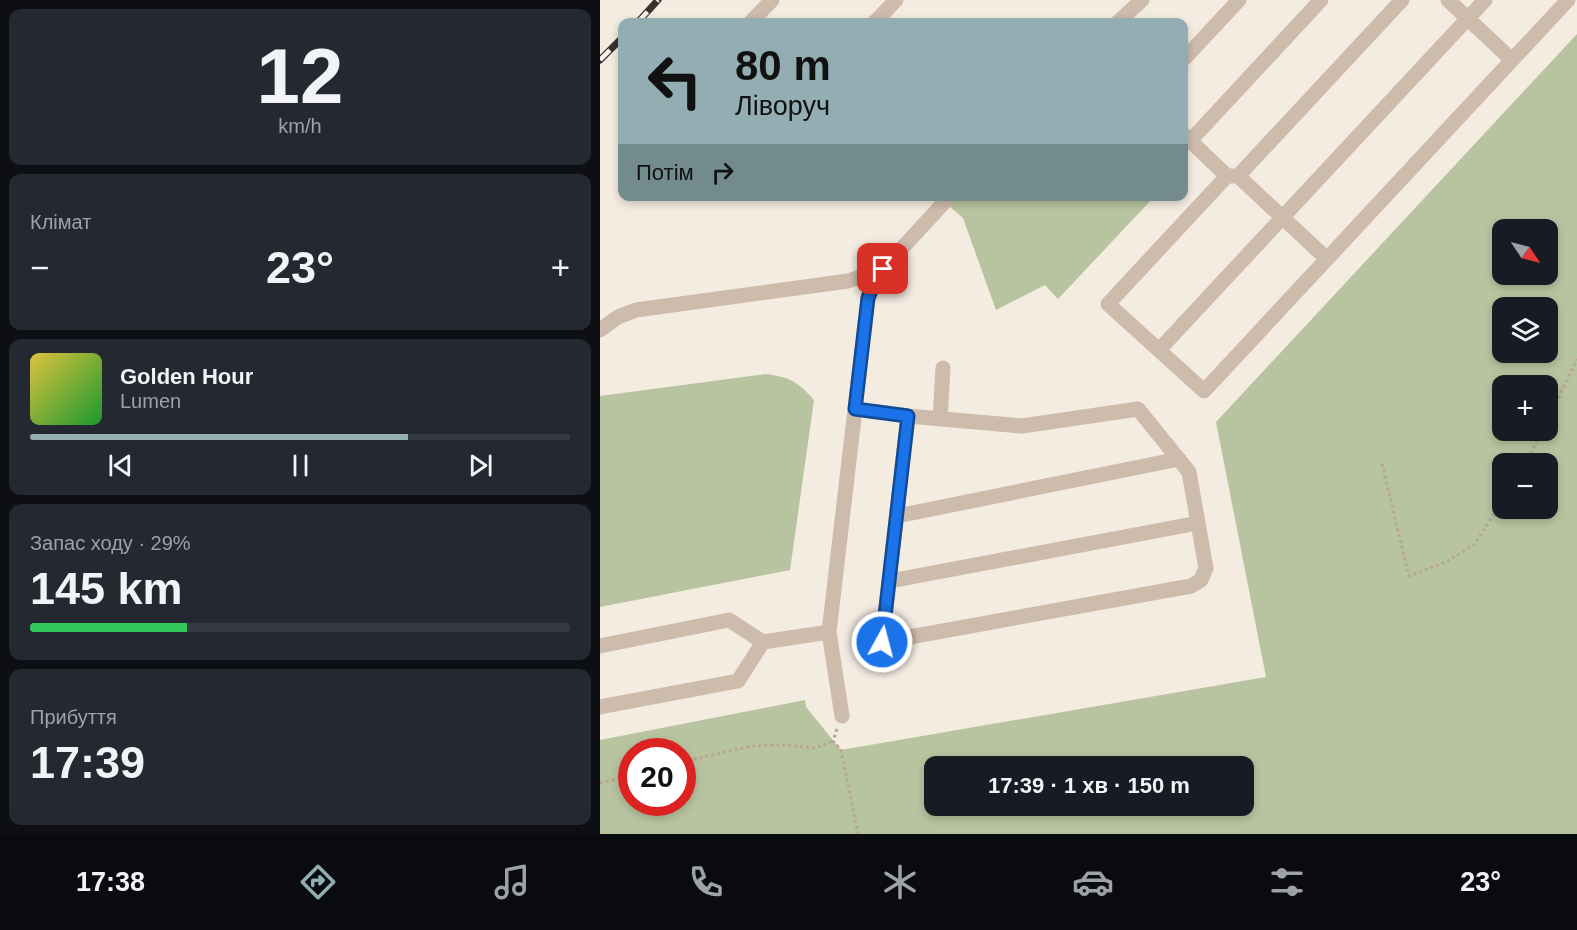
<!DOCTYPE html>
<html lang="uk">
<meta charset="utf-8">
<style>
:root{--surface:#171b24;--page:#242831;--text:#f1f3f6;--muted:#9ea1a6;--line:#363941;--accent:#92aeb2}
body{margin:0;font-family:Arial,sans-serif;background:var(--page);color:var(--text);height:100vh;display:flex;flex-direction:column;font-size:22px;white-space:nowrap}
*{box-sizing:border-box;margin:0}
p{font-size:20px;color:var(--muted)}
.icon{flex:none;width:33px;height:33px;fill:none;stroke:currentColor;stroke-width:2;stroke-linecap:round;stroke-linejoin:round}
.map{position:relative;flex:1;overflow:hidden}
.sheet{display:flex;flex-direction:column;gap:9px;padding:9px;background:#0d0f14;width:600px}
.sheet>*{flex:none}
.banner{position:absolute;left:18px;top:18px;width:570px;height:183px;border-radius:12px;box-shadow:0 3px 9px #0003;background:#92aeb2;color:#111;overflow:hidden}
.needle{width:39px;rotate:125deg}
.fabs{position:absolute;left:892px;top:219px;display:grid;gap:12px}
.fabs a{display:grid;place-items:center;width:66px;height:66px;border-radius:12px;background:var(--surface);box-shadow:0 3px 9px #0003;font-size:30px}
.speed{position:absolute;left:18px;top:738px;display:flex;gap:12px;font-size:30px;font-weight:700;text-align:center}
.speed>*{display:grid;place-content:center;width:78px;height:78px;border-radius:50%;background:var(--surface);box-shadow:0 3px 9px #0003;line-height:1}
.speed .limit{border:9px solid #d22;background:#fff;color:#111}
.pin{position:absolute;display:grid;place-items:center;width:51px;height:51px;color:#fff;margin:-26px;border-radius:12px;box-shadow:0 3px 9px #0006}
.me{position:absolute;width:66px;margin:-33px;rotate:7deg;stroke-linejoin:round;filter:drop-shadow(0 0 4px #0008)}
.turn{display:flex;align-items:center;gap:21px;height:126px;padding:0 18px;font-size:27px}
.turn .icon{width:78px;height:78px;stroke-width:2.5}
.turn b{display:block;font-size:42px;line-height:51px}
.then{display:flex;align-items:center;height:57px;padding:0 18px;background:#0003;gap:12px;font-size:22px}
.big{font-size:45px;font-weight:700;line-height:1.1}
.sheet .tile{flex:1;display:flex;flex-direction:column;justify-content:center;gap:9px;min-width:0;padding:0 21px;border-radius:12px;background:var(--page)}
.sheet .dial{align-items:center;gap:0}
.dial b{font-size:78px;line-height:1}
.song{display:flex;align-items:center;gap:18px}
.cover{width:72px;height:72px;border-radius:9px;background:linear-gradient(135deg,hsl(50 70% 55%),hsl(130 70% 35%))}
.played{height:6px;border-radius:3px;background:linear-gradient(90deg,var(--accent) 70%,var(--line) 70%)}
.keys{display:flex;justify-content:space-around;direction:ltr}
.heat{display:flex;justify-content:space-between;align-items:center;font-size:33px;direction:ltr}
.charge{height:9px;border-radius:4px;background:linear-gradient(90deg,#34c759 29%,var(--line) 0)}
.trip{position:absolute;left:324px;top:756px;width:330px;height:60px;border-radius:12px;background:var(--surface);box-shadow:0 3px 9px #0003;font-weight:700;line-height:60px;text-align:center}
.tab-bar{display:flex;height:96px;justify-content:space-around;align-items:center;background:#090b0e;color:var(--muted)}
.tab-bar .icon{width:42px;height:42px}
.tab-bar .selected{color:var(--accent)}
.tab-bar b{font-size:27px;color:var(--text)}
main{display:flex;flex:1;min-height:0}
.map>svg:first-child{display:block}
.green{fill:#b8c4a0;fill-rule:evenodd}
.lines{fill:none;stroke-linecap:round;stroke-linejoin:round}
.path{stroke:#b9a596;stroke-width:3;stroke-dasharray:3 3;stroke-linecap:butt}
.minor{stroke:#cdbbac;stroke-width:15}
.rail-casing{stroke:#3b302b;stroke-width:7}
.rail{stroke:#fbf5ee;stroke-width:4.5;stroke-dasharray:14;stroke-linecap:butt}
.route-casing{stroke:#114b97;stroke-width:15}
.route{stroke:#1a73e8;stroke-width:10}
</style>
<main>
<section class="sheet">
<div class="tile dial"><b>12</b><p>km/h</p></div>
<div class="tile"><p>Клімат</p>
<div class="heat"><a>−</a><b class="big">23°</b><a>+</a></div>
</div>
<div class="tile">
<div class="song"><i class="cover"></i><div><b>Golden Hour</b><p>Lumen</p></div></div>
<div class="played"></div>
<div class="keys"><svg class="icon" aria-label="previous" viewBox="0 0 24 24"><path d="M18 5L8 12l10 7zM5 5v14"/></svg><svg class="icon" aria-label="pause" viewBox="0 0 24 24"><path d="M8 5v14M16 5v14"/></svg><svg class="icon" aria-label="next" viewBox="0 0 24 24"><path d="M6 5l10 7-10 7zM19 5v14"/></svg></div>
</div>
<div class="tile"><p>Запас ходу · 29%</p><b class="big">145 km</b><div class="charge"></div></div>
<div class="tile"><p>Прибуття</p><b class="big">17:39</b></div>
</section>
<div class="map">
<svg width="977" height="834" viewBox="0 0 977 834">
<rect width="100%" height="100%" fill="#f4ebe1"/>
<path class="green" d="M 977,34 L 977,834 L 0,834 L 0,740 L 205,700 L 206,707 L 241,750 L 666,677 L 616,422 ZM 903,230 L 948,230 L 948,274 L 903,274 ZM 903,308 L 948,308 L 948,352 L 903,352 ZM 903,386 L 948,386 L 948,430 L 903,430 ZM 903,464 L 948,464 L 948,508 L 903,508 ZM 32,752 L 82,752 L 82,802 L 32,802 ZM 644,766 L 644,806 L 334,806 L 334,766 Z
M 339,197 L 554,197 L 458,299 L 445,285 L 396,310 L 363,218 Z
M 165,374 C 190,377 197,381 214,400 L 190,570 L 0,607 L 0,396 Z"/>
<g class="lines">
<path class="path" d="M 948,420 L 977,359
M 782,464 L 809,576 L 846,562 L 875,544 L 903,500
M 925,464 L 943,430
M 237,729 L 233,741 L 241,750 L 258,834
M 82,762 L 151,746 L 183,745 L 216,748 L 233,741
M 0,783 L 32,776"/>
<path class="minor" d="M 848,0 L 912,60
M 151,22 L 172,0
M 275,22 L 296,0
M 518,22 L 542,0
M 584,59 L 639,0
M 584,135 L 627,176 L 638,176 L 802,0
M 590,141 L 721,0
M 627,176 L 508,304 L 604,391 L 968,0
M 638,176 L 727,259
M 0,330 L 18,317 L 36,310 L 248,281 L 283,269
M 559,350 L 885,0
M 255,409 L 308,416 L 422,426 L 538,409 L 589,472 L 606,568 L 601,580 L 591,586 L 282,642 L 308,416
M 340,419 L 343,368
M 297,516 L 579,459
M 290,581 L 598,523
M 0,646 L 129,620 L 163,642 L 229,632
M 0,707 L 138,681 L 163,642
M 242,716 L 229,632 L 268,298 L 274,283 L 283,269 L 350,196"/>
<defs>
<path id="rail" d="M 38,22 L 58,0
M 0,60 L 22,38"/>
</defs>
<use href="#rail" class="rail-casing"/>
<use href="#rail" class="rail"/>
</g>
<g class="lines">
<defs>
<path id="route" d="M 282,642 L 308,416 L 255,409 L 268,298 L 274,283 L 283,269"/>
</defs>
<use href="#route" class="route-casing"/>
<use href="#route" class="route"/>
</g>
</svg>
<div class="fabs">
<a><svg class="needle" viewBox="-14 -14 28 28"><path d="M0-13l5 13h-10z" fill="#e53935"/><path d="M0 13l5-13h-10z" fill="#9ea1a6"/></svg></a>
<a><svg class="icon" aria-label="layers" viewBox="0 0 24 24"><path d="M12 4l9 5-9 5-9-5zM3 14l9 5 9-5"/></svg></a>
<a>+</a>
<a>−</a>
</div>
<div class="speed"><div class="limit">20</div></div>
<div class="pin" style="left:283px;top:269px;background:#d93025"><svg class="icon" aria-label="arrive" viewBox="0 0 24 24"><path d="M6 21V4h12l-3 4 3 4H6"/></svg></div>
<svg class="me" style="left:282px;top:642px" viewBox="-20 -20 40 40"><circle r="17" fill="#1a73e8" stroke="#fff" stroke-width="3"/><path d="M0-11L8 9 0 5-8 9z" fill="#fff"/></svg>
<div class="trip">17:39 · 1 хв · 150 m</div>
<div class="banner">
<div class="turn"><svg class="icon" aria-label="left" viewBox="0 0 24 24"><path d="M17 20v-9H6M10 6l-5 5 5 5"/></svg><div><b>80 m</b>Ліворуч</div></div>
<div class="then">Потім<svg class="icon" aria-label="right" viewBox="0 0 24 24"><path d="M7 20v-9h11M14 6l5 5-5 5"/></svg></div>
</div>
</div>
</main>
<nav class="tab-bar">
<b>17:38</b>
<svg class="icon selected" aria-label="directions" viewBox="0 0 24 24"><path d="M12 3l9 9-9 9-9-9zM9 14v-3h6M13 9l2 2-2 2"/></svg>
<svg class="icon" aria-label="music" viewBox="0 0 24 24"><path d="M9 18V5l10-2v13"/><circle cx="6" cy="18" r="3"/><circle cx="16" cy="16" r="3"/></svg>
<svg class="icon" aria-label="phone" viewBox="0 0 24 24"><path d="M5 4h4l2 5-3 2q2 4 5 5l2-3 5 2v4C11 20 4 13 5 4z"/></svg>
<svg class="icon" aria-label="climate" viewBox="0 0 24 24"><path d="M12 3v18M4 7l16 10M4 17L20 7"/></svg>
<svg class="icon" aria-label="car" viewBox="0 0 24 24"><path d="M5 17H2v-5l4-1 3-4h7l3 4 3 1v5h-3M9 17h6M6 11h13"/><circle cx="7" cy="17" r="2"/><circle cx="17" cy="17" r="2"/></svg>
<svg class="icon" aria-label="filters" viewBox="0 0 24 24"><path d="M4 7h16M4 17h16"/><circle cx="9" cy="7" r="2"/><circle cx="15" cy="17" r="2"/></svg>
<b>23°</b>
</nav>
